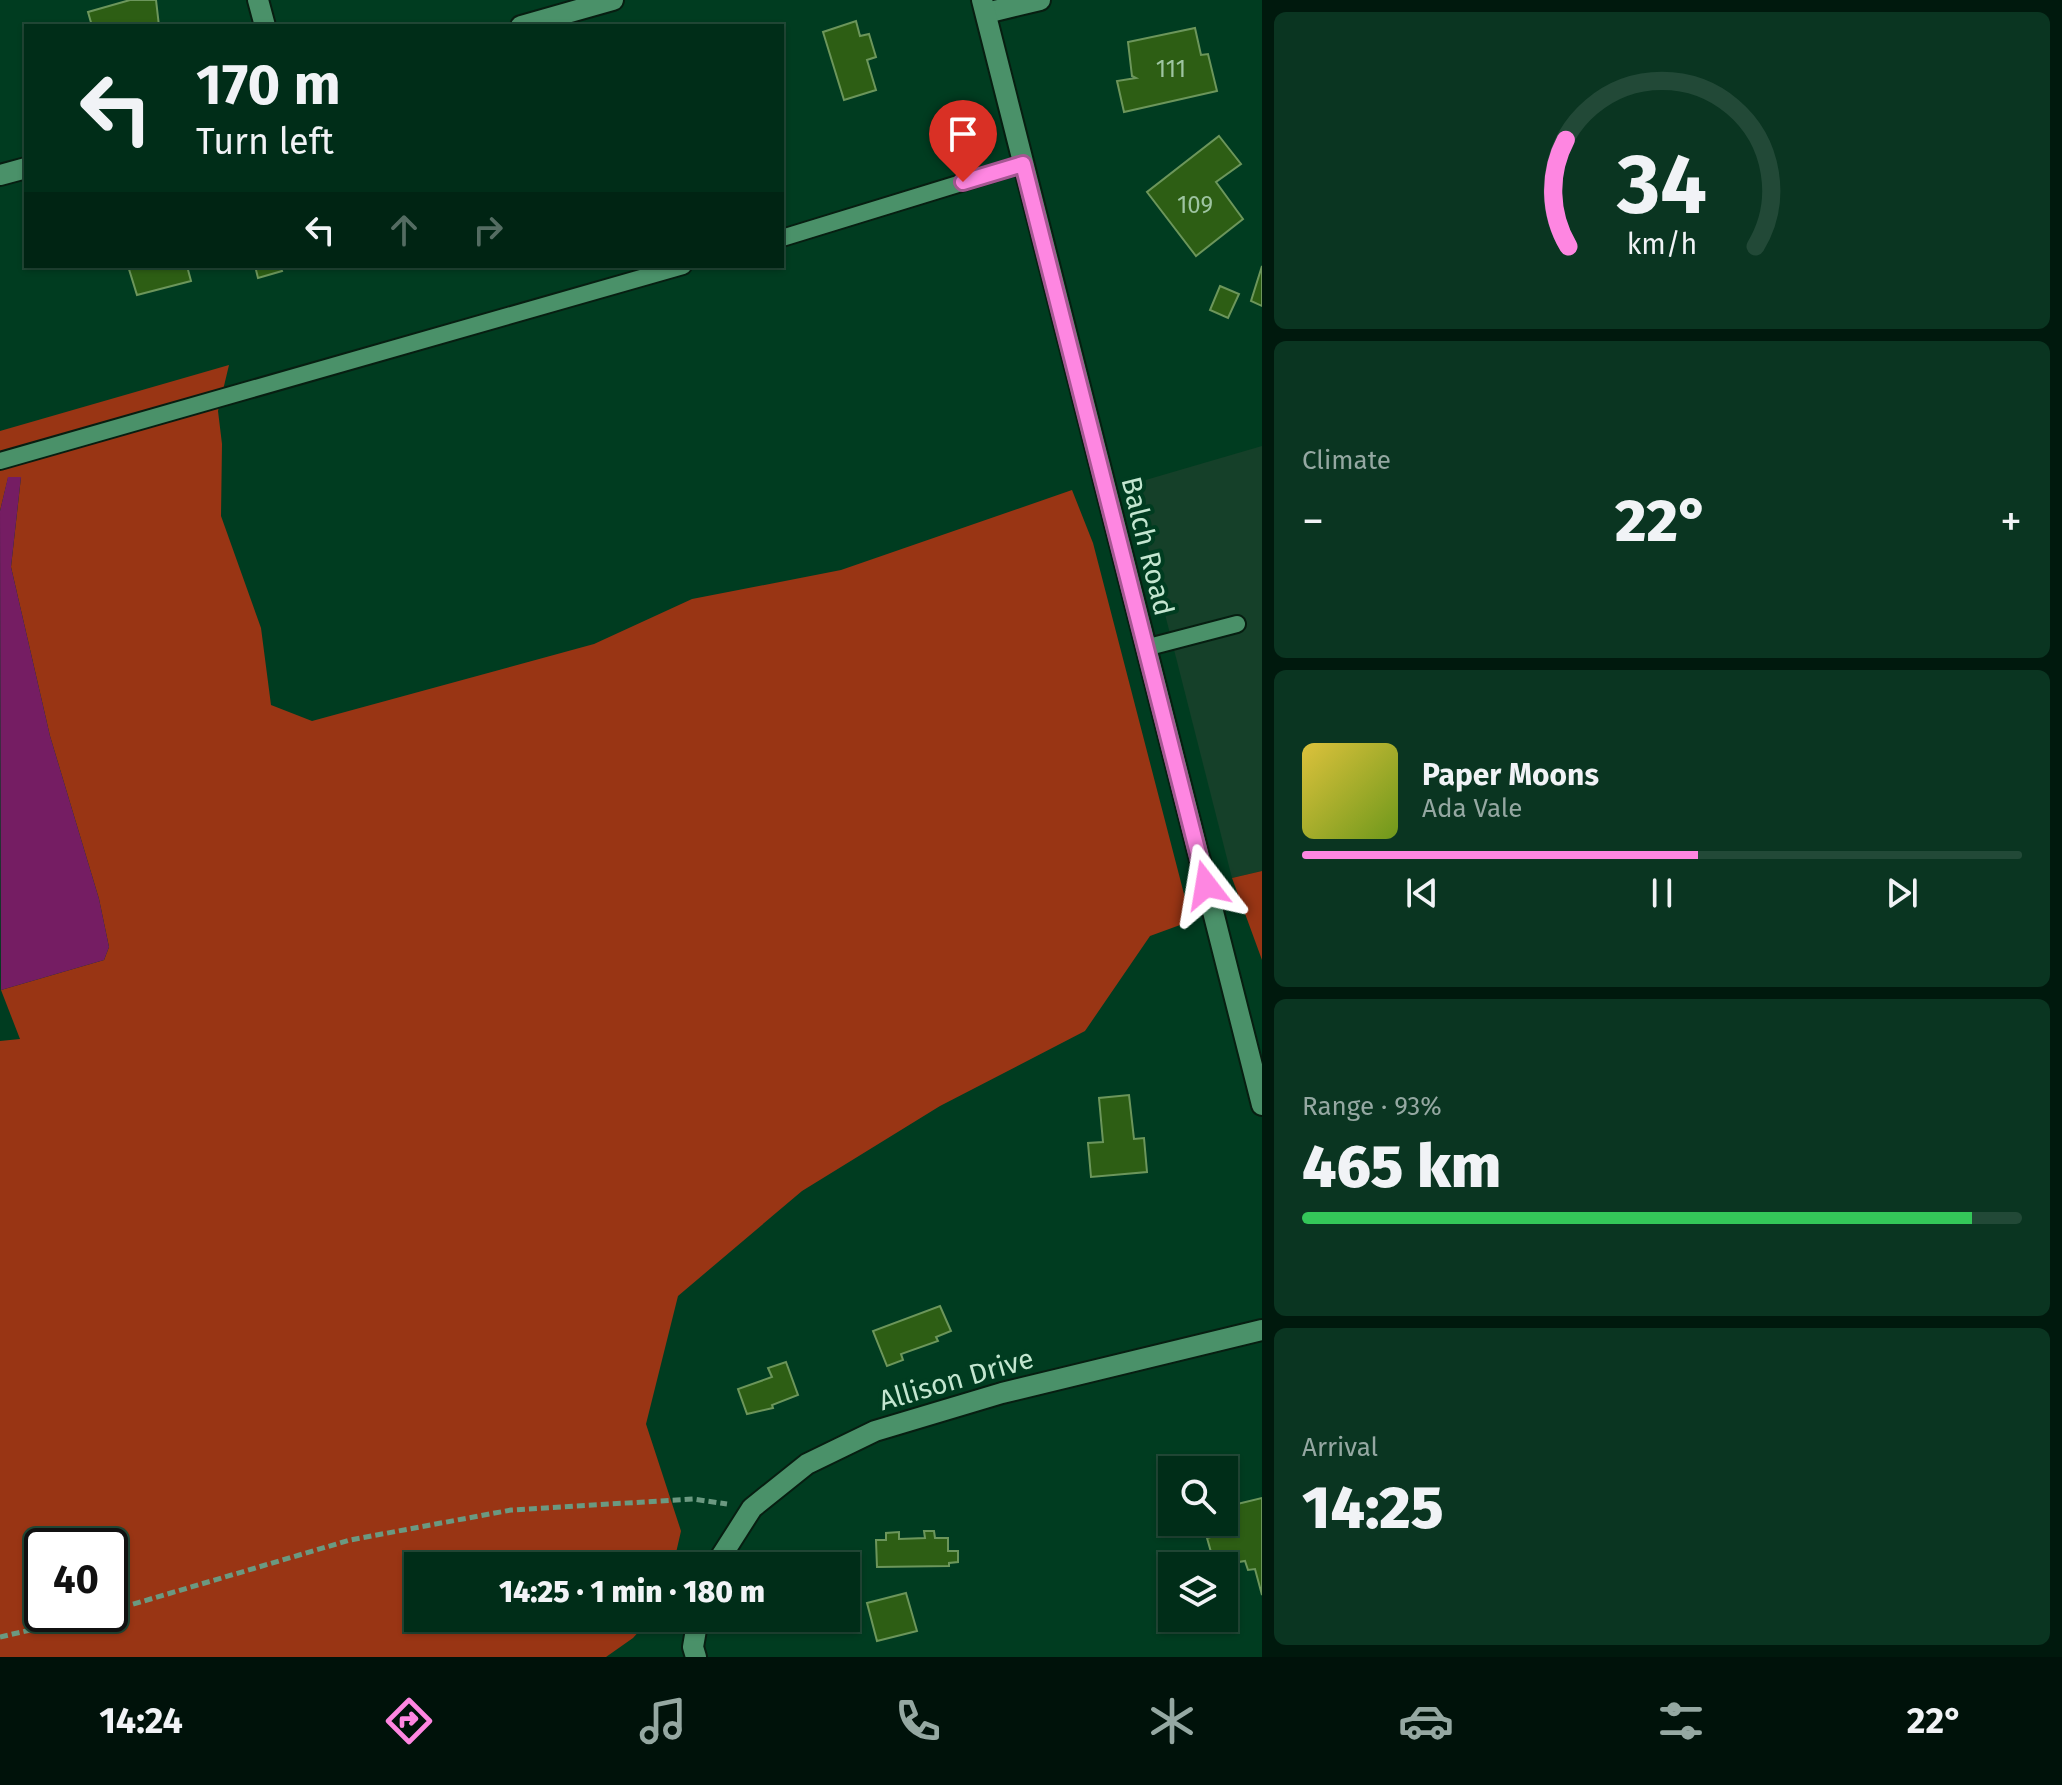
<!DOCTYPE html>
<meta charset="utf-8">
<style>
:root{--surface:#002d18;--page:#0a3521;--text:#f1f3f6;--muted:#95a8a2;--line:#224937;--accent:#fe86e1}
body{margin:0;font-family:"Fira Sans",sans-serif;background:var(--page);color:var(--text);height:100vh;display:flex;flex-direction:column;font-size:30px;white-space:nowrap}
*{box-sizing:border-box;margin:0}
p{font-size:26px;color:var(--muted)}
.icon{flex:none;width:44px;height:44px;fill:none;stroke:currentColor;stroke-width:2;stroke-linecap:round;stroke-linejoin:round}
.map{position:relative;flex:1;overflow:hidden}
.sheet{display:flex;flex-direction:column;gap:12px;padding:12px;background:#00190d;width:800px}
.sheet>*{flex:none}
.top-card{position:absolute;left:24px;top:24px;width:760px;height:244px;border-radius:0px;box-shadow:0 2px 6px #0004,0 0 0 2px var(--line);background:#002d18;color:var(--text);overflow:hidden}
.fabs{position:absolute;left:1158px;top:1456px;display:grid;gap:16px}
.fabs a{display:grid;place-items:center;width:80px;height:80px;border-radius:0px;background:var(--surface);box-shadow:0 2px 6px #0004,0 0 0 2px var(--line);font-size:40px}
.speed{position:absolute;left:24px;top:1528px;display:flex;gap:16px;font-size:40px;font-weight:700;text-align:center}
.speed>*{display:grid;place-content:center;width:104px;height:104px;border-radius:50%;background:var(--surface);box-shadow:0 2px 6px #0004,0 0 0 2px var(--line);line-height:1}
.speed .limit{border:4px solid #111;border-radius:12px;background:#fff;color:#111}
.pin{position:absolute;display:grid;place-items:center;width:68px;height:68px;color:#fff;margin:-82px -34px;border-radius:50% 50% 50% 0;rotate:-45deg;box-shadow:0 0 8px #0007}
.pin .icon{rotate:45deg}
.me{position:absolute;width:88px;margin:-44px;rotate:346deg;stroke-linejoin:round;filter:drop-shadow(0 0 6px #0008)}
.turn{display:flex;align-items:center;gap:28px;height:168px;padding:0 40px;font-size:36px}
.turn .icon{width:104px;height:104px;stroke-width:2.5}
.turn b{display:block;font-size:56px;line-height:68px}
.lanes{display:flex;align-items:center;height:76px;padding:0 40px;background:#0003;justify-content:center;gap:40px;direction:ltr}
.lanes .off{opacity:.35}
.big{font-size:60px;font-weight:800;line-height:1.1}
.sheet .card{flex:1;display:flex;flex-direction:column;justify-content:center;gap:12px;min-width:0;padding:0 28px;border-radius:12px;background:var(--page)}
.sheet .dial{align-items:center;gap:0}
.dial svg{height:208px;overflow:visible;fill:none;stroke:var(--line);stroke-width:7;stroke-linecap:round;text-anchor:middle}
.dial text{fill:var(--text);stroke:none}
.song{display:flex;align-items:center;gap:24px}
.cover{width:96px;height:96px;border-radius:12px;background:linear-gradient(135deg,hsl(50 70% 55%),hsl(80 70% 35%))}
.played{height:8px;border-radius:4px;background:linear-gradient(90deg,var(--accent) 55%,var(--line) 55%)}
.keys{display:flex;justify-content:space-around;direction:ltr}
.heat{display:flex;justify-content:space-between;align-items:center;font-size:44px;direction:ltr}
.charge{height:12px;border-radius:6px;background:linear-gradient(90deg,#34c759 93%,var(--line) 0)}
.trip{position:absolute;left:404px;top:1552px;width:456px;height:80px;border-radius:0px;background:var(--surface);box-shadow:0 2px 6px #0004,0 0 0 2px var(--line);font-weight:800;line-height:80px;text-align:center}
.tabs{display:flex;height:128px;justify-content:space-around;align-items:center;background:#00120a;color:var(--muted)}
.tabs .icon{width:56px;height:56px}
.tabs .selected{color:var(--accent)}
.tabs b{font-size:36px;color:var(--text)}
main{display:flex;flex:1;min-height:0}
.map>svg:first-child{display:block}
.built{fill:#154029}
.green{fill:#993514;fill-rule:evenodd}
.water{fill:#751d63}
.building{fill:#2d5e14;stroke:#6c965b;stroke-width:2}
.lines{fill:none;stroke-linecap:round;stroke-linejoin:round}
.service-casing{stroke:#071e11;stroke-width:20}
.minor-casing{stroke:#071e11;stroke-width:24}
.tertiary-casing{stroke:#071e11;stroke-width:24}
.path{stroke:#6b9981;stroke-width:5;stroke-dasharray:8 4;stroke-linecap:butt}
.service{stroke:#4a9169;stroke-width:16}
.minor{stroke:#4a9169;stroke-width:20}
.tertiary{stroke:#4a9169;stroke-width:20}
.route-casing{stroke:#a55792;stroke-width:20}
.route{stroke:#fe86e1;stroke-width:14}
.labels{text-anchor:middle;stroke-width:8;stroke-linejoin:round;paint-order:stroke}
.number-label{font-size:24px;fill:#9ec4a1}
.street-label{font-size:28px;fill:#c3e6d0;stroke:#003c20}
</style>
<main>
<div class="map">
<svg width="1262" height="1657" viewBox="0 0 1262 1657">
<rect width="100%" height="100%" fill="#003c20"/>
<path class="built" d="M 1262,446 L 1262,871 L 1232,878 L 1132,484 Z"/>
<path class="green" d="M 229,365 L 218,411 L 222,444 L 221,516 L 261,628 L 271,705 L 312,721 L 594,644 L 692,599 L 841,570 L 1072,490 L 1093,543 L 1191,921 L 1150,936 L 1085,1031 L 940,1106 L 802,1191 L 678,1296 L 646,1424 L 681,1531 L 673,1566 L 418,1566 L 418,1618 L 651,1618 L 633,1638 L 606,1657 L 0,1657 L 0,1041 L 20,1039 L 1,990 L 104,960 L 109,947 L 99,899 L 50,736 L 11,567 L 21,477 L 8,478 L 0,511 L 0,431 ZM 42,1546 L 110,1546 L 110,1614 L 42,1614 Z
M 1262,871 L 1262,960 L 1232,878 Z"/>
<path class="water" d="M 8,477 L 21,477 L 11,567 L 50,736 L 99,899 L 109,947 L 104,960 L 1,990 L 0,511 Z"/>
<path class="building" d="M 130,0 L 156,0 L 159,26 L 92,26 L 88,12 Z
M 856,21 L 860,36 L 869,34 L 876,57 L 867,60 L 876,90 L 844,100 L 823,32 Z
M 1195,28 L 1201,55 L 1208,54 L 1217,91 L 1124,112 L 1117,81 L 1136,78 L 1132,76 L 1128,42 Z
M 1219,136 L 1241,164 L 1216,182 L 1243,219 L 1196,256 L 1147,192 Z
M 128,266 L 187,266 L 191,281 L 137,295 Z
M 255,266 L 280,266 L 282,271 L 258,278 Z
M 1262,266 L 1262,306 L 1251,301 Z
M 1220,286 L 1239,294 L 1228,318 L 1210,310 Z
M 1129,1095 L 1134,1139 L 1144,1138 L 1147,1172 L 1091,1177 L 1088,1143 L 1103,1142 L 1099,1098 Z
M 940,1306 L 951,1331 L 936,1337 L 938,1341 L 901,1354 L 903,1360 L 887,1366 L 873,1331 Z
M 786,1362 L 798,1395 L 772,1405 L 773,1408 L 747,1414 L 738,1389 L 772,1377 L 768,1368 Z
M 1172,1478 L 1172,1509 L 1166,1510 L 1163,1479 Z
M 1224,1486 L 1229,1506 L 1262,1498 L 1262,1595 L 1255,1569 L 1248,1570 L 1245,1561 L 1215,1566 L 1207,1538 L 1218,1535 L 1214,1522 L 1224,1522 Z
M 924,1531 L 934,1531 L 935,1538 L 948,1538 L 948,1551 L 958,1551 L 958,1562 L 949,1563 L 949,1566 L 877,1567 L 876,1540 L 886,1540 L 886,1533 L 899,1532 L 899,1539 L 925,1538 Z
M 906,1593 L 917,1631 L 877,1641 L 867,1603 Z"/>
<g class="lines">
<defs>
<path id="service" d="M 782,238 L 1023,164
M 0,461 L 683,266
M 1145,648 L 1237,624"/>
<path id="minor" d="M 258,0 L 265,26
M 986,13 L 1040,0
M 521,26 L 613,0
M 0,175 L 26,168
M 715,1566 L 752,1508 L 807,1464 L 875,1431 L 1002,1393 L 1262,1330
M 696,1657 L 693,1647 L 698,1618"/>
<path id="tertiary" d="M 982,0 L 1262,1105"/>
</defs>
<use href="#service" class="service-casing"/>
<use href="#minor" class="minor-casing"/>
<use href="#tertiary" class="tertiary-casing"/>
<path class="path" d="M 110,1611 L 350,1540 L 511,1510 L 693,1499 L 727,1504
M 0,1637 L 100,1614"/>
<use href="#service" class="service"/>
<use href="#minor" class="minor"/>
<use href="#tertiary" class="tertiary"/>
</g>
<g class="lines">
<defs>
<path id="route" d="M 963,182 L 1023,164 L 1206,885"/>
</defs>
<use href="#route" class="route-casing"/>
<use href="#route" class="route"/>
</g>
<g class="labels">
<g class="number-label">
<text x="1171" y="77">111</text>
<text x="1195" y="213">109</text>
</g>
<g class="street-label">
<text transform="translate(1148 546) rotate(76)" y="10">Balch Road</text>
<text transform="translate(956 1379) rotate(-16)" y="10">Allison Drive</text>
</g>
</g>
</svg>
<div class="fabs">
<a><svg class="icon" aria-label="search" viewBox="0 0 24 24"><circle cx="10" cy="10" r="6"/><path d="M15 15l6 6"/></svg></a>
<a><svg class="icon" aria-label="layers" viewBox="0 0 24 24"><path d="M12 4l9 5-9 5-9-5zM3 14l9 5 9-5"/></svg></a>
</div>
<div class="speed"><div class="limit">40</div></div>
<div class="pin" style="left:963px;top:182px;background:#d93025"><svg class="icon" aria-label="arrive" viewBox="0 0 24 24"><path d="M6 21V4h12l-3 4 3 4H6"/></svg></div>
<svg class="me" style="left:1206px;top:885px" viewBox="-20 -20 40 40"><path d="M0-17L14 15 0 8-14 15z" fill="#fe86e1" stroke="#fff" stroke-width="4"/></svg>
<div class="trip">14:25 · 1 min · 180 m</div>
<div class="top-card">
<div class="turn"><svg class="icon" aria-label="left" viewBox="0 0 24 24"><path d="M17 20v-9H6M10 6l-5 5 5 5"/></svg><div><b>170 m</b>Turn left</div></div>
<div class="lanes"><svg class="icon" aria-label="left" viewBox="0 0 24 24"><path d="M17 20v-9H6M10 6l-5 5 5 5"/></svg><svg class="icon off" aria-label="ahead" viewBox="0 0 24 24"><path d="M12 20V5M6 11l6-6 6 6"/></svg><svg class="icon off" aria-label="right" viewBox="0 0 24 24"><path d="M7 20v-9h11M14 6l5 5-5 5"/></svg></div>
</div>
</div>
<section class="sheet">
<div class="card dial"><svg viewBox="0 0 100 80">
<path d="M14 69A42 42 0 1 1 86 69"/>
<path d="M14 69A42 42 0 0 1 13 28" stroke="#fe86e1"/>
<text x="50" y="56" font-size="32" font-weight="700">34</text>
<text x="50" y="72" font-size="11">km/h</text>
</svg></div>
<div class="card"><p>Climate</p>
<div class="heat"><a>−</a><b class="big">22°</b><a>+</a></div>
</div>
<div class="card">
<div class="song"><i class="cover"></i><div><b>Paper Moons</b><p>Ada Vale</p></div></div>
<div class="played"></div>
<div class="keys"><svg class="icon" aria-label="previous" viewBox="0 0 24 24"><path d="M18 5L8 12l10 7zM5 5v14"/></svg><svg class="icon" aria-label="pause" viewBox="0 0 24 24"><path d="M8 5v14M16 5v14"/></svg><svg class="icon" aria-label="next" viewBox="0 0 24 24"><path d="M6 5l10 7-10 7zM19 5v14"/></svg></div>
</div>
<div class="card"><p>Range · 93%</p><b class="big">465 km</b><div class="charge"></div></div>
<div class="card"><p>Arrival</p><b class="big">14:25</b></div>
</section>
</main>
<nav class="tabs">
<b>14:24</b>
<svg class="icon selected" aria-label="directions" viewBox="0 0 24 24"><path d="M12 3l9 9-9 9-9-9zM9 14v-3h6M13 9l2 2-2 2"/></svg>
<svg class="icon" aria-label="music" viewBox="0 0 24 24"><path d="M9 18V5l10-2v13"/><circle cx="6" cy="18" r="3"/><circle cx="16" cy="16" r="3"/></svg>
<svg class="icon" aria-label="phone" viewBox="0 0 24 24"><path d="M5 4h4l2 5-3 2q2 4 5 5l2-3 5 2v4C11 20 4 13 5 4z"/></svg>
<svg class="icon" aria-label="climate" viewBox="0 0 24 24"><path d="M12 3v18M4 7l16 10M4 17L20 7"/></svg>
<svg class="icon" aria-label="car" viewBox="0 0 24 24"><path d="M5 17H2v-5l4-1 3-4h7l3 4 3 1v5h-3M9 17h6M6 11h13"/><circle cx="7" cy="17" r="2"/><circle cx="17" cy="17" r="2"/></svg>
<svg class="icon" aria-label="filters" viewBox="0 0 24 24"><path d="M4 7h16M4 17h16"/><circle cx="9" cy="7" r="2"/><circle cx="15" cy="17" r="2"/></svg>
<b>22°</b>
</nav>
